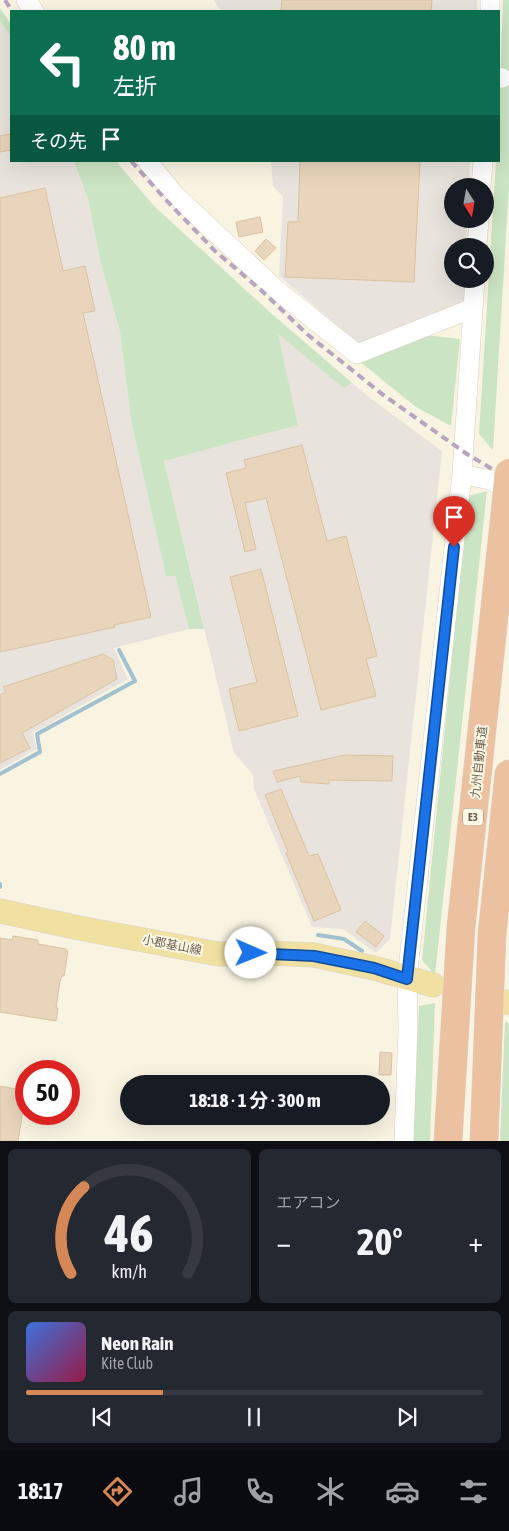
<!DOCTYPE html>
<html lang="ja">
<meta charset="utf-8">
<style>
:root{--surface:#171b24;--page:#242831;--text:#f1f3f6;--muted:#9ea1a6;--line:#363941;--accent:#d58855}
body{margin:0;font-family:"Asap Condensed","Noto Sans JP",sans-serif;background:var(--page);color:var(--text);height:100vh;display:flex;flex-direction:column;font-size:19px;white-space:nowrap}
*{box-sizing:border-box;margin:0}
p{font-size:16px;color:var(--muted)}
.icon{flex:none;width:28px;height:28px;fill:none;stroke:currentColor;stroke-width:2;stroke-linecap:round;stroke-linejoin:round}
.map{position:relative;height:1141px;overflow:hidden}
.details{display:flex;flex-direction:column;gap:8px;padding:8px;background:#0d0f14;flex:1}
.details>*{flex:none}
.hud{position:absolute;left:10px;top:10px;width:490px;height:152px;border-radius:0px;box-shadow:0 5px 20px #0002;background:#0b6e4f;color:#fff;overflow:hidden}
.needle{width:32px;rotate:169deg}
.controls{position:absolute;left:444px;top:178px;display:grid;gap:10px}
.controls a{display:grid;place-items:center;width:50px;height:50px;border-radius:50%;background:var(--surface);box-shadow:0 5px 20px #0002;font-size:25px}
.speed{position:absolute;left:15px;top:1060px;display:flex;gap:10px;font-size:25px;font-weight:700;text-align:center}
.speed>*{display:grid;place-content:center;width:65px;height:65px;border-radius:50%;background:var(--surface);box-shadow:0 5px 20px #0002;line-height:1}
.speed .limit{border:8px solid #d22;background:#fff;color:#111}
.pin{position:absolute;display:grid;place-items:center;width:42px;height:42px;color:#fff;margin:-51px -21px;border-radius:50% 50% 50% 0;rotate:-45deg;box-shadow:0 0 5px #0007}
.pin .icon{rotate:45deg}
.me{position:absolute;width:55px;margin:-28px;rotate:91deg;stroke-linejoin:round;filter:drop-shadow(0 0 4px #0008)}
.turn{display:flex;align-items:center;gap:18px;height:105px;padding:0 20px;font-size:22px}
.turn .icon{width:65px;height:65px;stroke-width:2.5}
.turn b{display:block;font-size:35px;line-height:42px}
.then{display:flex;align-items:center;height:48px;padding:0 20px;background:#0003;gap:10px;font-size:19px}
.big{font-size:38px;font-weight:700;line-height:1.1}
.details .widget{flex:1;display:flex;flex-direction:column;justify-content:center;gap:8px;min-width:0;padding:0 18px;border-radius:8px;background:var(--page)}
.details .dial{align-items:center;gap:0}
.dial svg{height:130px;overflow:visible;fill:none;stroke:var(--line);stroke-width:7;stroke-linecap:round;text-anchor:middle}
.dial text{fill:var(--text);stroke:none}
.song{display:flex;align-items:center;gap:15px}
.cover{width:60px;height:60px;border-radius:8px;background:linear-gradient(135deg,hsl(220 70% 55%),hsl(340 70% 35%))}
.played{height:5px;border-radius:2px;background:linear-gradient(90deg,var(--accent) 30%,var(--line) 30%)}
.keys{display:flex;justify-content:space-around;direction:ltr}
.heat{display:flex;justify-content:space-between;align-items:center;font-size:28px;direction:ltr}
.details .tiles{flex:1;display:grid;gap:8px;grid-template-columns:1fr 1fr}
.widget:last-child{grid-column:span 2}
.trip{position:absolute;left:120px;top:1075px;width:270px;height:50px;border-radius:25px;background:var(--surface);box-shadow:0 5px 20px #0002;font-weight:700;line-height:50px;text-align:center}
.tab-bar{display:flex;height:80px;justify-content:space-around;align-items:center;background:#090b0e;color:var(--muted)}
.tab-bar .icon{width:35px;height:35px}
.tab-bar .current{color:var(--accent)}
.tab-bar b{font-size:22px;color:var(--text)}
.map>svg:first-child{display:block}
.industrial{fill:#e8e4dd}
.green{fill:#cbe4c3}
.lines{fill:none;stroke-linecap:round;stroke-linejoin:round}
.stream{stroke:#a1c0d0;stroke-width:4}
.building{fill:#e8d5bb;stroke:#dbc1a0}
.minor-casing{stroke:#d9d0bd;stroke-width:20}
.major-casing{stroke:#d9d5d0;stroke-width:25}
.highway-casing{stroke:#d9d5d0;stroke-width:29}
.minor{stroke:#fff;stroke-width:19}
.major{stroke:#f0e1a2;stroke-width:24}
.highway{stroke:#ecc1a0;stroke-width:28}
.rail{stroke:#b8a3c0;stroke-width:4;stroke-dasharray:8 5;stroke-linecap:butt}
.highway-bridge-casing{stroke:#d9d5d0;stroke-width:29;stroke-linecap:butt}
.highway-bridge{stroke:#ecc1a0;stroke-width:28}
.route-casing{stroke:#114b97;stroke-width:12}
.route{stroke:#1a73e8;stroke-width:9}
.labels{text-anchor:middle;stroke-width:4;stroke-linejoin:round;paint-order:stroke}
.shield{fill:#fcf8e8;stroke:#988c7b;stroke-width:1}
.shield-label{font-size:11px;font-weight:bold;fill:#6d5e4c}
.street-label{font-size:12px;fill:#6d5e4c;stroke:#fcf8e8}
</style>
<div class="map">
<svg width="509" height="1141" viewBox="0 0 509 1141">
<rect width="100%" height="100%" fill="#f9f4e2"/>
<path class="industrial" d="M 214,0 L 477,0 L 477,11 L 221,11 Z
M 0,21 L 11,37 L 11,161 L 74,161 L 88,199 L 100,260 L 120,332 L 131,420 L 166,575 L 175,576 L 189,629 L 114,648 L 128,679 L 33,733 L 37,749 L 0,770 Z
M 271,161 L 470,161 L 469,186 L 452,186 L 452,219 L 467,219 L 466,246 L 452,246 L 452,279 L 465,279 L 464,303 L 360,345 L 279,276 L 283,197 L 273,186 Z
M 273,315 L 369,397 L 442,451 L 390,939 L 376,953 L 343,929 L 312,927 L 254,789 L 253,775 L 234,753 L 164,461 L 298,425 Z"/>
<path class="green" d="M 503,0 L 509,0 L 509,186 L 493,450 L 479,434 L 496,161 L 499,161 L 499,113 Z
M 0,8 L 11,24 L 11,37 L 0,21 Z
M 74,161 L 116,161 L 154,206 L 273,315 L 352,383 L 344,388 L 278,334 L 298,425 L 164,461 L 204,629 L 189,629 L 175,576 L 166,576 L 131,420 L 120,332 L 100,260 L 88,199 Z
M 425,335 L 460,339 L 451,426 L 416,407 L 359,361 Z
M 487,491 L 435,975 L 422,960 L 468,496 Z
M 435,1003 L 430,1141 L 412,1141 L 419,1006 Z
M 505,1021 L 509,1024 L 509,1141 L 500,1141 Z"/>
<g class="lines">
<path class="stream" d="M 0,774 L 40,752 L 37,734 L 135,681 L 119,650
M 0,884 L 0,887
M 318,935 L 344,939 L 362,951"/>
</g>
<path class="building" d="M 282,0 L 432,0 L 431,11 L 281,11 Z
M 11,134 L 11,150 L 0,152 L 0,136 Z
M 300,161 L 420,161 L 414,282 L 285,277 L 288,222 L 298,222 Z
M 45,188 L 63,271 L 85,266 L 95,311 L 83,313 L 151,617 L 114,625 L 115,627 L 0,652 L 0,198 Z
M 260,217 L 263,232 L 239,237 L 236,222 Z
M 266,239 L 276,248 L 264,260 L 255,251 Z
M 302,445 L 327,541 L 346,536 L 377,656 L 366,659 L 376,696 L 321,710 L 266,498 L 245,503 L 256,549 L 245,552 L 226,473 L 246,468 L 244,460 Z
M 261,569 L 298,716 L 239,731 L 229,689 L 257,682 L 230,577 Z
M 103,654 L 113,660 L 117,679 L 22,733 L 30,748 L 0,763 L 0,695 L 6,692 L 3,687 Z
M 345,755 L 393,756 L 392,781 L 329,780 L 329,784 L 301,782 L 300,776 L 277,782 L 273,771 Z
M 281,789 L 309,856 L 318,854 L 341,910 L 314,921 L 286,853 L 288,852 L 265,795 Z
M 365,921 L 384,936 L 376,947 L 356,932 Z
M 13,936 L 38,940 L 38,944 L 66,949 L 66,951 L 68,951 L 64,976 L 62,976 L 60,981 L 56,1008 L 58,1008 L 56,1021 L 0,1012 L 0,938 L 12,940 Z
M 380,1052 L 392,1053 L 391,1075 L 379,1075 Z
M 0,1086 L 26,1091 L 18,1141 L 0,1141 Z"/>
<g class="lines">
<defs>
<path id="minor" d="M 26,0 L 34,11
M 490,11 L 490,0
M 499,77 L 502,78
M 147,161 L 176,196 L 278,291 L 357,354 L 473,308
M 481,186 L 483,161
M 477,246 L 479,219
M 462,474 L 490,480 L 509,490
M 404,1141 L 408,1028 L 407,979 L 462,474 L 475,279"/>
<path id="major" d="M 0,911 L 79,928 L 218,954 L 267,953 L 314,955 L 374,968 L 433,985
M 505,1002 L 509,1003"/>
<path id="highway" d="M 448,1141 L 461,927 L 507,494
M 484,1141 L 492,934 L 509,774"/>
</defs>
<use href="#minor" class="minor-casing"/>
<use href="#major" class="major-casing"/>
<use href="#highway" class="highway-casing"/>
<use href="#minor" class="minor"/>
<use href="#major" class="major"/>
<use href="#highway" class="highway"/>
<path class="rail" d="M 5,0 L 12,11
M 131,161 L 167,201 L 215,251 L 262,291 L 307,334 L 382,394 L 467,454 L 509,479"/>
<defs>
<path id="highway-bridge" d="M 507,494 L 509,473"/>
</defs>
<use href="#highway-bridge" class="highway-bridge-casing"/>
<use href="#highway-bridge" class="highway-bridge"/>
</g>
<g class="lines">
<defs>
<path id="route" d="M 251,953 L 314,956 L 374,968 L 407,979 L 454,547"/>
</defs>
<use href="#route" class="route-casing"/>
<use href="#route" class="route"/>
</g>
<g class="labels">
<rect class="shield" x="463" y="808.5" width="20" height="17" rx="4"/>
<g class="shield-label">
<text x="473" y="821">E3</text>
</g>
<g class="street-label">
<text transform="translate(479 762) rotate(-84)" y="4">九州自動車道</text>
<text transform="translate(172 945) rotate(11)" y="4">小郡基山線</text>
</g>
</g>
</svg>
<div class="controls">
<a><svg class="needle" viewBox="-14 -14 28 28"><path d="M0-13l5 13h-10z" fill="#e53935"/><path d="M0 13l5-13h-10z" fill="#9ea1a6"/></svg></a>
<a><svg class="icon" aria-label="search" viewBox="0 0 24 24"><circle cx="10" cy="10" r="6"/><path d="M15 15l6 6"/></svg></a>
</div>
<div class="speed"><div class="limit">50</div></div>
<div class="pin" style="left:454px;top:547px;background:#d93025"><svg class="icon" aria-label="arrive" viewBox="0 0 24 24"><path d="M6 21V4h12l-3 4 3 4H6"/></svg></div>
<svg class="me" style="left:251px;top:953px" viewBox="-20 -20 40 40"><circle r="19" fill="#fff"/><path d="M0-13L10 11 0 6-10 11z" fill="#1a73e8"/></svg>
<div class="trip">18:18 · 1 分 · 300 m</div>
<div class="hud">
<div class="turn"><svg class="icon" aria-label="left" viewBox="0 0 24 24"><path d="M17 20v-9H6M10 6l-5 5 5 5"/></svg><div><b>80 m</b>左折</div></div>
<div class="then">その先<svg class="icon" aria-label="arrive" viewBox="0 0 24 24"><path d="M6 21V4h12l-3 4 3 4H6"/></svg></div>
</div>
</div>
<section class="details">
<div class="tiles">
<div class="widget dial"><svg viewBox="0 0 100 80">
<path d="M14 69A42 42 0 1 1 86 69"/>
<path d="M14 69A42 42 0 0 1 22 16" stroke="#d58855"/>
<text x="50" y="56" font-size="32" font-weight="700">46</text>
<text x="50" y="72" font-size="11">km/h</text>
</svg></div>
<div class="widget"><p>エアコン</p>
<div class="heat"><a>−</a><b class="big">20°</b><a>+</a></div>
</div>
<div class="widget">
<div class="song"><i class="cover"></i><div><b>Neon Rain</b><p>Kite Club</p></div></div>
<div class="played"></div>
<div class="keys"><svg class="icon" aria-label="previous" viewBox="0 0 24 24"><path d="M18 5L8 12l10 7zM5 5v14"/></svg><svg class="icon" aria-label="pause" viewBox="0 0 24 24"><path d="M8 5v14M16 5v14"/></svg><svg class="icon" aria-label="next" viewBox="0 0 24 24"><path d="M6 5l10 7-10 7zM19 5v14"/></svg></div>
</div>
</div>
</section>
<nav class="tab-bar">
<b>18:17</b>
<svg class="icon current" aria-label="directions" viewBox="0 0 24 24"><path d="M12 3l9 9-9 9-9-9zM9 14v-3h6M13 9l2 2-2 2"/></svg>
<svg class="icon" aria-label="music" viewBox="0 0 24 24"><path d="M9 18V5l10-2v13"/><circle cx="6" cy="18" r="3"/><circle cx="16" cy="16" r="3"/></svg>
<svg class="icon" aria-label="phone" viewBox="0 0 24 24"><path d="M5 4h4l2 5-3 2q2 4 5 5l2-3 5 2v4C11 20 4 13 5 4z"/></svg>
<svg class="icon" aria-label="climate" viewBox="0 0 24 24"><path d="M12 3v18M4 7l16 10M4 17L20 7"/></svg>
<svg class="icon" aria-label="car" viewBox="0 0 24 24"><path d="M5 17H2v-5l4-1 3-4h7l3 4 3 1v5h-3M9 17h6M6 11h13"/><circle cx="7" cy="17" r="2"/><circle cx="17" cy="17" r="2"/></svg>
<svg class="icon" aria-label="filters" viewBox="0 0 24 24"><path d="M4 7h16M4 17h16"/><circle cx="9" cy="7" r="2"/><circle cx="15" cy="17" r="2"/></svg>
</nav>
